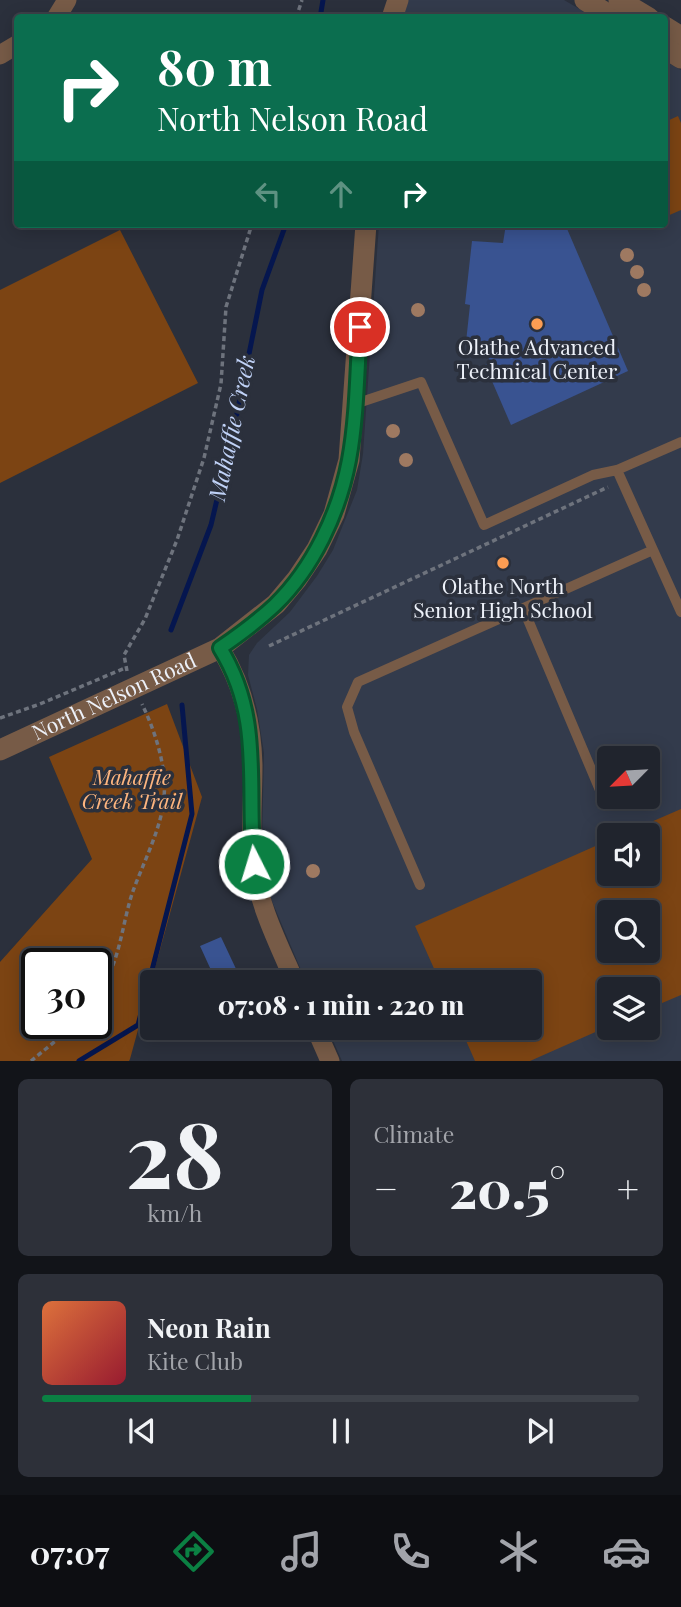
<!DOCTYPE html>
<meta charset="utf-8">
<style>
:root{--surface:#20242d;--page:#2d3039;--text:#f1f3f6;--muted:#a2a4aa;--line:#3d4149;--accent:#0b8043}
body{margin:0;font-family:"Playfair Display",serif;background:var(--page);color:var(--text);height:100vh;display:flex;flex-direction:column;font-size:26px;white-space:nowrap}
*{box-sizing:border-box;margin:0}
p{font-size:23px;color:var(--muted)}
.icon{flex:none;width:38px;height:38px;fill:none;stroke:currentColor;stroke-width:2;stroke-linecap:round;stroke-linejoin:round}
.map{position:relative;height:1061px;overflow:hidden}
.side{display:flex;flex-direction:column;gap:18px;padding:18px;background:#121419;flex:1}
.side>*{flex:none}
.banner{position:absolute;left:14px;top:14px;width:654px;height:214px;border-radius:7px;box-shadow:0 4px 18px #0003,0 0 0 2px var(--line);background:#0b6e4f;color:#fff;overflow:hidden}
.needle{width:46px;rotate:246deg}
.tools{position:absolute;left:597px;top:746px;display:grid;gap:14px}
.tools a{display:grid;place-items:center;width:63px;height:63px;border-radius:7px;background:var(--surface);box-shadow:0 4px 18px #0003,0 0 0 2px var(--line);font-size:35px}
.speed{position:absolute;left:21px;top:948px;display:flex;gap:14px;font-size:35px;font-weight:700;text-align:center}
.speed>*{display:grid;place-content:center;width:91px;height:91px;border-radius:50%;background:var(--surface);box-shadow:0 4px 18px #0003,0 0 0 2px var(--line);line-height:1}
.speed .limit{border:4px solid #111;border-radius:10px;background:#fff;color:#111}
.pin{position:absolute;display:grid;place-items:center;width:60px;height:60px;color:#fff;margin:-30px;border:4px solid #fff;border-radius:50%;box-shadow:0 2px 7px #0007}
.me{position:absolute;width:77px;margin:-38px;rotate:355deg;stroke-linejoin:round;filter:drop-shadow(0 0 5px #0008)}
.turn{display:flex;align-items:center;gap:24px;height:147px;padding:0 28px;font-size:32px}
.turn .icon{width:91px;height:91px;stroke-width:2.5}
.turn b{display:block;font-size:49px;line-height:60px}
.lanes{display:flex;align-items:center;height:66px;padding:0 28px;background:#0003;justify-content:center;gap:35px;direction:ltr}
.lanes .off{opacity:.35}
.big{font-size:52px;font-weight:800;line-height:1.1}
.side .widget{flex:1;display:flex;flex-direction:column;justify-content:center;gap:10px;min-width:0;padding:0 24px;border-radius:10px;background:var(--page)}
.side .dial{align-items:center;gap:0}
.dial b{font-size:91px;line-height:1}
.song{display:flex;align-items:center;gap:21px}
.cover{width:84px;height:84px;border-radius:10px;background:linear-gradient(135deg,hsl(20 70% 55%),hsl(350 70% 35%))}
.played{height:7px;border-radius:4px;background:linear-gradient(90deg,var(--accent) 35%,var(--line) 35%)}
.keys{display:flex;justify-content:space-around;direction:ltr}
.heat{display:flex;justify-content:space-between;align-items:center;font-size:38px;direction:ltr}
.side .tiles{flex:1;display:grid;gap:18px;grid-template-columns:1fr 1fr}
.widget:last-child{grid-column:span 2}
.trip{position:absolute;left:140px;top:970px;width:402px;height:70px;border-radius:7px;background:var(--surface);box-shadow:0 4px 18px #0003,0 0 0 2px var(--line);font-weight:800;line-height:70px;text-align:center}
.tab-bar{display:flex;height:112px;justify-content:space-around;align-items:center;background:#0d0e12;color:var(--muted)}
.tab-bar .icon{width:49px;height:49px}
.tab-bar .on{color:var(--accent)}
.tab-bar b{font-size:32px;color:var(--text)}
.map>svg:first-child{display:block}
.built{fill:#333b4c;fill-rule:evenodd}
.green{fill:#7c4413;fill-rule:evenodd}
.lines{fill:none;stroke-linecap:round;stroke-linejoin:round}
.stream{stroke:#05164f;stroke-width:5}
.building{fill:#395391}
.path{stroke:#6e737d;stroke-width:3.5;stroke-dasharray:5 3.5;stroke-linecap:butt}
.service{stroke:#775b47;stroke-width:10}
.minor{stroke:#775b47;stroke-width:19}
.tertiary{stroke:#775b47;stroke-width:21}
.tree{fill:#9e7961}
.route-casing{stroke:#07532c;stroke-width:18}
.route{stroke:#0b8043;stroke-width:12}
.poi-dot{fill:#fc9d53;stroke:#2b303c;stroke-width:2.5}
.labels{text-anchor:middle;stroke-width:7;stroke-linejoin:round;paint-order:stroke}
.poi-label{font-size:21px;fill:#edf1f9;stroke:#2b303c}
.street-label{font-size:21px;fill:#edf1f9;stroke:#2b303c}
.park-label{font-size:21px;font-style:italic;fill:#fdb57f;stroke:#2b303c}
.water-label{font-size:23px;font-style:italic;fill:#c0d2f7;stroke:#2b303c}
</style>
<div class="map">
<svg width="681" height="1061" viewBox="0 0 681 1061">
<rect width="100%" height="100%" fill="#2b303c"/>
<path class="built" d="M 405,0 L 564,0 L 593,17 L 399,18 Z
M 665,61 L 681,70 L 681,1061 L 342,1061 L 327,1027 L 530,1027 L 530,982 L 306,982 L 269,894 L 262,844 L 264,753 L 257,709 L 248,675 L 249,655 L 257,643 L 290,612 L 317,576 L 333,550 L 357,490 L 363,454 L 379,224 L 665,224 ZM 609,758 L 648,758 L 648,796 L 609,796 ZM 609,835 L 648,835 L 648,873 L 609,873 ZM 609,912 L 648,912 L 648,950 L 609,950 ZM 609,989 L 648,989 L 648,1027 L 609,1027 Z"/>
<path class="green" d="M 678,116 L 681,123 L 681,210 L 665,217 L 665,122 Z
M 120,230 L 198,383 L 0,483 L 0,290 Z
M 167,704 L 202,797 L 130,1059 L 129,1061 L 0,1061 L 0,962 L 92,859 L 49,757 ZM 96,964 L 96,1024 L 37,1024 L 37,964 Z
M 681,809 L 681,995 L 648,1009 L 648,989 L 609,989 L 609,1026 L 530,1061 L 475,1061 L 460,1027 L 530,1027 L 530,982 L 440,982 L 415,926 L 609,840 L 609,873 L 648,873 L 648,835 L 621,835 ZM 609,912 L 648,912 L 648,950 L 609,950 Z"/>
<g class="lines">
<path class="stream" d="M 320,18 L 323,0
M 171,630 L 211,525 L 235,423 L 262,290 L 286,224
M 79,1061 L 138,1025 L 192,814 L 182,705"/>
</g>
<path class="building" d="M 506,224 L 565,224 L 628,371 L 511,425 L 485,365 L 490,361 L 481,344 L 466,342 L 470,305 L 465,304 L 472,241 L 503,243 Z
M 221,937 L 237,971 L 216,981 L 200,946 Z"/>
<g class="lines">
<path class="path" d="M 296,18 L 302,0
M 269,646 L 608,487
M 127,671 L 124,655 L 145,619 L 177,540 L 204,458 L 221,384 L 226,307 L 252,224
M 0,718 L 40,704 L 125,668
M 96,995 C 120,966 121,928 132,894 C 142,865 162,828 164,797 C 167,767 155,731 142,704
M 31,1061 L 64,1034 L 72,1024"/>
<path class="service" d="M 355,404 L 421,382 L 484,525 L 593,475 L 617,470 L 681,442
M 617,470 L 681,612
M 523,608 L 605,802
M 420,885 L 354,732 L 347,707 L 358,682 L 653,550"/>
<path class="minor" d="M 56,18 L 67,0
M 0,55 L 18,44
M 220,648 C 242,683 252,724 253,765 C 253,797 250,829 253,861 C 258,904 278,943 295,982
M 315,1027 L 330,1061"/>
<g class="tertiary">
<path d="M 585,0 L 614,18"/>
<path d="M 619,0 L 649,18"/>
<path d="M 392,18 L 398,0"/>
<path d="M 665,27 L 681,37"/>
<path d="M 665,48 L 681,58"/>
<path id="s1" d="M 0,750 L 220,648 L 276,604 L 297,579 L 317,549 L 334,514 L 349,460 L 366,224"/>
</g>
</g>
<g class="tree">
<circle cx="627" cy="255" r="7"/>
<circle cx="637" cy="272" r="7"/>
<circle cx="644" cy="290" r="7"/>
<circle cx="418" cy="310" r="7"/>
<circle cx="393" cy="431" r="7"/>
<circle cx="406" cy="460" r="7"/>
<circle cx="313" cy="871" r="7"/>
</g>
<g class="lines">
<defs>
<path id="route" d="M 254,864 C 246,787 264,719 220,648 C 239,635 258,621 275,605 C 313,568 339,513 349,460 C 357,417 357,371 360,327"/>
</defs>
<use href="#route" class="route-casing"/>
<use href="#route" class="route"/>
</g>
<g class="poi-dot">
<circle cx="537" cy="324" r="7"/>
<circle cx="503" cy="563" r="7"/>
</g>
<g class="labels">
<g class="poi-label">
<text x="537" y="355">Olathe Advanced<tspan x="537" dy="24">Technical Center</tspan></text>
<text x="503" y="594">Olathe North<tspan x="503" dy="24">Senior High School</tspan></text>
</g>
<g class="street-label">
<text dy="7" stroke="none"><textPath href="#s1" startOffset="126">North Nelson Road</textPath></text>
</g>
<g class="park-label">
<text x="132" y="785">Mahaffie<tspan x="132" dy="24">Creek Trail</tspan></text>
</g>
<g class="water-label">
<text transform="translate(232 428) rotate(-78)" y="8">Mahaffie Creek</text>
</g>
</g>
</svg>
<div class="tools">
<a><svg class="needle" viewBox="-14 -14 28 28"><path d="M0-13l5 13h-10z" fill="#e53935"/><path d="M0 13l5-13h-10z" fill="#a2a4aa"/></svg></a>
<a><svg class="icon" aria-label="sound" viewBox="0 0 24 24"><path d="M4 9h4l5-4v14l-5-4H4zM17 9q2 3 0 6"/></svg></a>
<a><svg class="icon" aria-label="search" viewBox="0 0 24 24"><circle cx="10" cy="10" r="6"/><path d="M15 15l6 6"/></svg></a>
<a><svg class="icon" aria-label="layers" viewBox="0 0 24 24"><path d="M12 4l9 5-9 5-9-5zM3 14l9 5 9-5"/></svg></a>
</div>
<div class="speed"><div class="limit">30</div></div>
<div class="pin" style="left:360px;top:327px;background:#d93025"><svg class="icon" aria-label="arrive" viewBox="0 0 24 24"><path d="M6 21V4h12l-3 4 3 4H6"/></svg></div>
<svg class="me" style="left:254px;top:864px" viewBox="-20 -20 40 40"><circle r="17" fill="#0b8043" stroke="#fff" stroke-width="3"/><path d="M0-11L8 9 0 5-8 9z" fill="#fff"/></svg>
<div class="trip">07:08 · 1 min · 220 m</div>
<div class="banner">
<div class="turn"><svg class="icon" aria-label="right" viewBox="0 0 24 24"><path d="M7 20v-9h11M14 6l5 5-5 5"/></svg><div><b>80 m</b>North Nelson Road</div></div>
<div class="lanes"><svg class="icon off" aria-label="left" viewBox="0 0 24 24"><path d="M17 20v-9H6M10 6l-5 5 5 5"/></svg><svg class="icon off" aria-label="ahead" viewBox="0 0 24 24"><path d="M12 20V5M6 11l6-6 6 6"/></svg><svg class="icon" aria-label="right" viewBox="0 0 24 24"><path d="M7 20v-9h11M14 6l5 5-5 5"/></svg></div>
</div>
</div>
<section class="side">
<div class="tiles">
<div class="widget dial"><b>28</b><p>km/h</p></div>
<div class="widget"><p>Climate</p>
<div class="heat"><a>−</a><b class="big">20.5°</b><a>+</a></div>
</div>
<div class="widget">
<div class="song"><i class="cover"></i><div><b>Neon Rain</b><p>Kite Club</p></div></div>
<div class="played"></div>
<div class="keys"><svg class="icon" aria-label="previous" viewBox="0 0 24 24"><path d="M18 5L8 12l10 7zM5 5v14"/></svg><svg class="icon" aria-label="pause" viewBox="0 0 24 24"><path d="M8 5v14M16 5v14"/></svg><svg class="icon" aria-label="next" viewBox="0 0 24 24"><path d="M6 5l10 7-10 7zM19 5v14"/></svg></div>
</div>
</div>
</section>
<nav class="tab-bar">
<b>07:07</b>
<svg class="icon on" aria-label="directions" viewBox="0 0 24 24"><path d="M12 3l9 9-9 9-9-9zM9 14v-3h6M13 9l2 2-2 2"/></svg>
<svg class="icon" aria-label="music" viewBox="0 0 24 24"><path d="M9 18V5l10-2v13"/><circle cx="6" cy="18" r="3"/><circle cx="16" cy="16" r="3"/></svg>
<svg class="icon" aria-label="phone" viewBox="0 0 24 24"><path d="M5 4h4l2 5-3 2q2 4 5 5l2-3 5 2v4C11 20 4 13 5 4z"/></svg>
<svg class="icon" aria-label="climate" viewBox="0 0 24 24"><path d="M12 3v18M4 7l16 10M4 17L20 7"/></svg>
<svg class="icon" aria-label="car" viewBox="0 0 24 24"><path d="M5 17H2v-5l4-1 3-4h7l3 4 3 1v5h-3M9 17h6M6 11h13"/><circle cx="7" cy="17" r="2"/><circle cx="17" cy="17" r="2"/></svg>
</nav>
